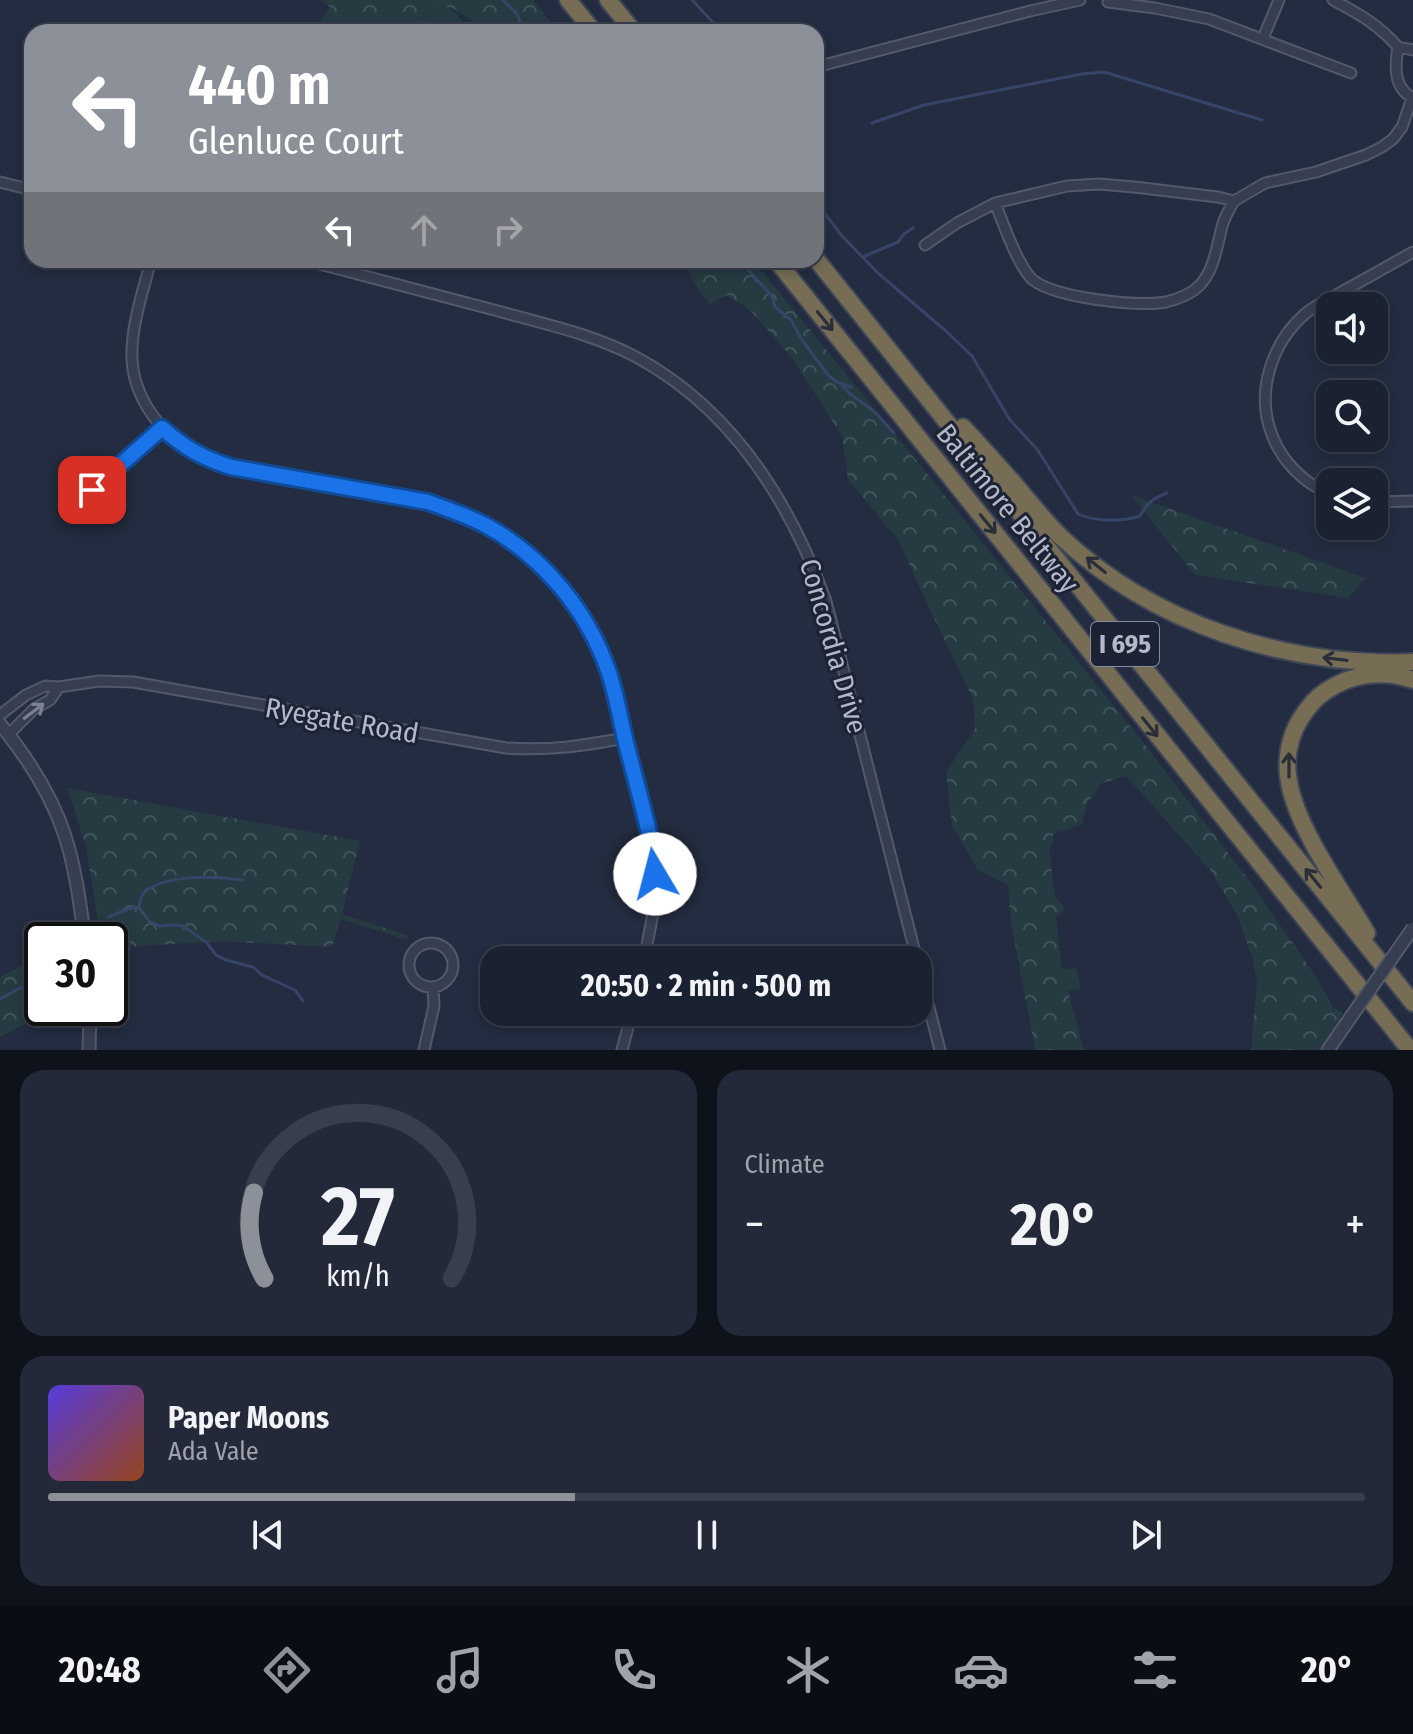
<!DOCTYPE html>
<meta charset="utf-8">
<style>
:root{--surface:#1a2130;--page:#232938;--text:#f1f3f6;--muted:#9fa3ab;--line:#383e4c;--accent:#8c9099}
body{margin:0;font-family:"Fira Sans Condensed",sans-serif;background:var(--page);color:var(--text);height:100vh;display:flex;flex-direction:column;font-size:30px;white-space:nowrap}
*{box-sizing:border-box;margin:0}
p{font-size:26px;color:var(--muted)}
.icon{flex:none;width:44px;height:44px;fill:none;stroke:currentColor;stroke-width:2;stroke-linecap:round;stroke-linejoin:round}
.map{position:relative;height:1050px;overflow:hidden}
.sheet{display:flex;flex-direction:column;gap:20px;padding:20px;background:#0e121a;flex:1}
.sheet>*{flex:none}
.hud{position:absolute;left:24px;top:24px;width:800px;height:244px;border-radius:24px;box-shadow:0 4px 12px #0003,0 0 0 2px var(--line);background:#8c9099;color:#fff;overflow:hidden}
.fabs{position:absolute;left:1316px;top:292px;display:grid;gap:16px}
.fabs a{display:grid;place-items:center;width:72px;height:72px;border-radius:16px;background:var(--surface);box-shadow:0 4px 12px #0003,0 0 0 2px var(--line);font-size:40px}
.speed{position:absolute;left:24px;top:922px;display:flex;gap:16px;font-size:40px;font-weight:700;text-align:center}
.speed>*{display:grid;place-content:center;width:104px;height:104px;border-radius:50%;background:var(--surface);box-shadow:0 4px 12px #0003,0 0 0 2px var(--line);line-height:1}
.speed .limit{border:4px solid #111;border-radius:12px;background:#fff;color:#111}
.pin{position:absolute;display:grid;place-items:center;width:68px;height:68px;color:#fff;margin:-34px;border-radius:16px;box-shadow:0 4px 12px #0006}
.me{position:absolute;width:88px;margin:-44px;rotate:352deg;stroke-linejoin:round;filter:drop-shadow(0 0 6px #0008)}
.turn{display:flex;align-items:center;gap:28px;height:168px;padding:0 32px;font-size:36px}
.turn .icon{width:104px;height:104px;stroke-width:2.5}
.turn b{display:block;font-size:56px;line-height:68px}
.lanes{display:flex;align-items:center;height:76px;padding:0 32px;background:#0003;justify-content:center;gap:40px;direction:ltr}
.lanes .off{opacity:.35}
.big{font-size:60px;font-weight:700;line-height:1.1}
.sheet .widget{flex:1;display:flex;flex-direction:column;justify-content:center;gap:12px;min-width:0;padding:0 28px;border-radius:24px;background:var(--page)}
.sheet .dial{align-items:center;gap:0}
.dial svg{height:208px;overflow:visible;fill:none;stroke:var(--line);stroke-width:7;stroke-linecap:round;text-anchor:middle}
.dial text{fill:var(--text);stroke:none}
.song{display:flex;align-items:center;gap:24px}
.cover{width:96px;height:96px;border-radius:12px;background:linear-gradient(135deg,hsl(250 70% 55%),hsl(20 70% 35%))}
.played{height:8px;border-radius:4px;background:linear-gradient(90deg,var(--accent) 40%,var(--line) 40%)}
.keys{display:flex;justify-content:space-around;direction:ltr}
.heat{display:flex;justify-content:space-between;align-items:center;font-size:44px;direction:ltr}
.sheet .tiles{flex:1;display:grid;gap:20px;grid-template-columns:1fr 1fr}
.widget:last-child{grid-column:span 2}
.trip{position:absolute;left:480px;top:946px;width:452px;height:80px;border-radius:24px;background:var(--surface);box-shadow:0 4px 12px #0003,0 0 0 2px var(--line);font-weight:700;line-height:80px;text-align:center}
.tabs{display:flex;height:128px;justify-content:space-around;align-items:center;background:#0a0d13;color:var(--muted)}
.tabs .icon{width:56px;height:56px}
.tabs .current{color:var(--accent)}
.tabs b{font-size:36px;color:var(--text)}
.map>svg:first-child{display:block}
.green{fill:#253a41}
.forest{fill:url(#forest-crowns)}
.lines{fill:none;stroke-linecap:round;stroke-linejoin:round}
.stream{stroke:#364467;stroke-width:3}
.minor-casing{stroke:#52596a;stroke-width:13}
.tertiary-casing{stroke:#52596a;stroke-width:15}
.motorway-casing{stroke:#3f4657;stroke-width:20}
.minor{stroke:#373e50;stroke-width:9}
.tertiary{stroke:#373e50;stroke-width:11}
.motorway{stroke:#766d54;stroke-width:16}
.tertiary-bridge-casing{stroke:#52596a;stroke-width:15;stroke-linecap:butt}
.tertiary-bridge{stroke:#373e50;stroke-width:11}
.oneway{stroke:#2a2e3a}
.oneway2{stroke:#7c8293}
.route-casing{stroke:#114b97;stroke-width:20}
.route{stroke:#1a73e8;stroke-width:14}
.labels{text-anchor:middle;stroke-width:6;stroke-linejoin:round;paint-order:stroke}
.shield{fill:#1c2335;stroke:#868c9d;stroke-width:2}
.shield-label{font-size:26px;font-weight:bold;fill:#b4b9ca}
.street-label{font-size:28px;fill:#b4b9ca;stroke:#1c2335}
</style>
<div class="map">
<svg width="1413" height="1050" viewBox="0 0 1413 1050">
<defs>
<pattern id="forest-crowns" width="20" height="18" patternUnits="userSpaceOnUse" patternTransform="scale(2)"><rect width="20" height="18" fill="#253a41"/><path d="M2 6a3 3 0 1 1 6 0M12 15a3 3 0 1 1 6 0" fill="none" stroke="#42545b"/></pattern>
</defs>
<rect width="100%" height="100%" fill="#232c40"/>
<path class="green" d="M 437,6 L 450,7 L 472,32 L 406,32 Z"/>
<path class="forest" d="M 320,0 L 533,0 L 559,32 L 490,32 L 451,7 L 437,6 L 406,32 L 322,32 L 325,26 L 320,22 L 330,7 Z
M 682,260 L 753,260 L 912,455 L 1143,742 L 1251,883 L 1319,981 L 1333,1008 L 1343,1012 L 1338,1026 L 1320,1050 L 1251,1050 L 1257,982 L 1252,957 L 1237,915 L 1211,871 L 1126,776 L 1102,783 L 1088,802 L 1081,825 L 1053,834 L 1054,843 L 1049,848 L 1055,896 L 1064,907 L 1063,912 L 1056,917 L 1062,969 L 1076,968 L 1081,989 L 1068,991 L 1084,1050 L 1035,1050 L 1011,922 L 1008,885 L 978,870 L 952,825 L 946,772 L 975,729 L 973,699 L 927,604 L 899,541 L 848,480 L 842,436 L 792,358 L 750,310 L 727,295 L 710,304 L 696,286 Z
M 1131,495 L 1366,578 L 1348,598 L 1195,575 Z
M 67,788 L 360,841 L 342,914 L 410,936 L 406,940 L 341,919 L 332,947 L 221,941 L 110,948 L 110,940 L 101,940 L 86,846 Z
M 42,955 L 42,1008 L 56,1008 L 0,1037 L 0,977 Z"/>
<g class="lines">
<path class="stream" d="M 503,0 L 517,14 L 521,24 L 531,32
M 692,0 L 722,32
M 872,123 L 924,105 L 1082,74 L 1104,72 L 1262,120
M 816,202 L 842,236 L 879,274 L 947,332 L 972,356 L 1010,420 L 1037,449 L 1078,514 C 1096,522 1121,522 1140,516 C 1147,503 1153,498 1167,493
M 863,257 L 898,242 L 904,234 L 913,228
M 744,260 L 748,270 L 772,296 L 775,307 L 791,320 L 802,340 L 828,375 L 837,382 L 851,387
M 840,383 L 849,393 L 876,413 L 894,433
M 139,908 C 140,901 140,896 146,891 C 168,874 217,876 242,880
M 109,917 L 130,908 L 139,908 L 150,922 L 160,926 L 173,925 L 183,926 L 207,943 L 216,955 L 226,960 L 253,967 L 262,975 L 295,990 L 303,1001
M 0,999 L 42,976"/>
<defs>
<path id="minor" d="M 1333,0 C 1359,14 1378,24 1398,47
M 1108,2 L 1155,8 L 1209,19 L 1351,73
M 1263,38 L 1279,0
M 1398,47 C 1395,66 1393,88 1413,98
M 1398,47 L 1413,50
M 816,67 L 1030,11 L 1080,0
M 0,182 L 32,190
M 995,203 C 1003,222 1018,267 1033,280 C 1056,298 1137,307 1166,302 C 1178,299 1190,295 1199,286 C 1215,270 1217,244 1223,223 C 1226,215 1230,208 1234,201
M 925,245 L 957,223 L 995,203 L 1067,186 L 1099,184 L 1134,187 L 1218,197 L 1234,201 L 1265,183 L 1316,172 L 1366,155 L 1382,147 L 1393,139 L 1402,127 L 1412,98
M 151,260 C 143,292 131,325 132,358 C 133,397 162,436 195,454 C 207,460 219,463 231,467 C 273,474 314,481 356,489 C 380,493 404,496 428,502 C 501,522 562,573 595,641 C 610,671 616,703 624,734 C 634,771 643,808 652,846 L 655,874 L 655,903 L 644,960
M 304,260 C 368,277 433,294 498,311 C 544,324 593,334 636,357 C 731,408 790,502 826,601 L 917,960
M 92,490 L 162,428
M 1330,494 C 1303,483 1282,461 1272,435 C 1255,392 1272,342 1306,313 C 1317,304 1331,298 1343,291 C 1367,278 1390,265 1413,252
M 1374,502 L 1413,501
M 0,715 L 26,695 L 45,686 L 59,687 L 99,681 L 133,682 L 506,748 C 551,751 581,746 625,738
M 8,735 L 34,709 L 50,700 L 59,687
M409 965a22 22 0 1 1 44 0a22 22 0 1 1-44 0Z
M 918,964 L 940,1050
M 424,1050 L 434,1006 L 433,987
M 622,1050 L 632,1012"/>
<path id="tertiary" d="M 0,724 C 27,757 52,796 65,836 C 76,870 80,905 85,940
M 89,1050 L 90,1008
M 1328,1050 L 1339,1034"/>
<path id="motorway" d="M 568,0 L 594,32
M 608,0 L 634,32
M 816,259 L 1413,1003
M 776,260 L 1410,1050
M 963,427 C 980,445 996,463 1012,481 C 1028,500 1043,519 1060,536 C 1153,624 1286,667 1413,662
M 1367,933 C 1343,892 1297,829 1289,782 C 1285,760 1289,737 1301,718 C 1308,707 1315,698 1326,691 C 1352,673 1383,670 1413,680"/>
</defs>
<use href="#minor" class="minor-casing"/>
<use href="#tertiary" class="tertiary-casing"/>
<use href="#motorway" class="motorway-casing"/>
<use href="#minor" class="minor"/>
<use href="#tertiary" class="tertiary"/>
<use href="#motorway" class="motorway"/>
<defs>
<path id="tertiary-bridge" d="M 1339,1034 L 1413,928"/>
</defs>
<use href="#tertiary-bridge" class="tertiary-bridge-casing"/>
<use href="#tertiary-bridge" class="tertiary-bridge"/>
</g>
<defs><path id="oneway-shaft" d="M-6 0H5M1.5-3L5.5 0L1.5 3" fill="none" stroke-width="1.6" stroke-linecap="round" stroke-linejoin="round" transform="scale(2)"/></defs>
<g class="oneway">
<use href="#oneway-shaft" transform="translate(825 321) rotate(51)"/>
<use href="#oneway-shaft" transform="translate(988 524) rotate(51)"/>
<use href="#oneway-shaft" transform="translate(1096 565) rotate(-141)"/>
<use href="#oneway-shaft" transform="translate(1335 659) rotate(-173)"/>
<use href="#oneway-shaft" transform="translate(1150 727) rotate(51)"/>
<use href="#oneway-shaft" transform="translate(1289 765) rotate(-90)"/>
<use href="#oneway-shaft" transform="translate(1313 878) rotate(-129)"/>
</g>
<use class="oneway2" href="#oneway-shaft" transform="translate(34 711) rotate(-37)"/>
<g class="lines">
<defs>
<path id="route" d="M 92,490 L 162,428 C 185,448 202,458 231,467 L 428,502 C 448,509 467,516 485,525 C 543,556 588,611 609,673 C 616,694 620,717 625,739 C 634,774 644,810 652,846 L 655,874"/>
</defs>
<use href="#route" class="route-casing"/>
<use href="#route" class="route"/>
</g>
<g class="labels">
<rect class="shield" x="1091" y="622" width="68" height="44" rx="6"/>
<g class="shield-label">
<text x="1125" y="653">I 695</text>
</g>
<g class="street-label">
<text transform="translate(1008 508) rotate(51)" y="10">Baltimore Beltway</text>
<text transform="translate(834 646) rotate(74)" y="10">Concordia Drive</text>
<text transform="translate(342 720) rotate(10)" y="10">Ryegate Road</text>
</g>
</g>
</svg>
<div class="fabs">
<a><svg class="icon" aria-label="sound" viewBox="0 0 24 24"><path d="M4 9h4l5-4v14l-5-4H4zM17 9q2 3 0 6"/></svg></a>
<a><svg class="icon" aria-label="search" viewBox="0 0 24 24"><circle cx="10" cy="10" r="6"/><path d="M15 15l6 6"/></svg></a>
<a><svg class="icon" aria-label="layers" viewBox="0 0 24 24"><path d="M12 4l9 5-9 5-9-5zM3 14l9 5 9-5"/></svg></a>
</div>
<div class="speed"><div class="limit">30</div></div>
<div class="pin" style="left:92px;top:490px;background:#d93025"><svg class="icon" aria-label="arrive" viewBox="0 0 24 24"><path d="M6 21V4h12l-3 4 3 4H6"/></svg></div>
<svg class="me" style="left:655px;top:874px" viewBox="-20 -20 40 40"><circle r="19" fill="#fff"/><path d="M0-13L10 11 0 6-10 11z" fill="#1a73e8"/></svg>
<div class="trip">20:50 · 2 min · 500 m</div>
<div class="hud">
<div class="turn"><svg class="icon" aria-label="left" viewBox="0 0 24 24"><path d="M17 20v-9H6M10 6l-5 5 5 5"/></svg><div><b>440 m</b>Glenluce Court</div></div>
<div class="lanes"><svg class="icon" aria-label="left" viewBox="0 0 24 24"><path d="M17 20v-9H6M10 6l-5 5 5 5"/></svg><svg class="icon off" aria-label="ahead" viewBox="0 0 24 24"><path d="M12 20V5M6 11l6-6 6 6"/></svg><svg class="icon off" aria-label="right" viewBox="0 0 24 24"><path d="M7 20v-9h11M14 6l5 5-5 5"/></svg></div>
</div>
</div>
<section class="sheet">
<div class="tiles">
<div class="widget dial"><svg viewBox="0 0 100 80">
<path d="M14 69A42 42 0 1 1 86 69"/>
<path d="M14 69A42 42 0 0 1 10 36" stroke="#8c9099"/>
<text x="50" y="56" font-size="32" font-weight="700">27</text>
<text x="50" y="72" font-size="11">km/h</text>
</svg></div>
<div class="widget"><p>Climate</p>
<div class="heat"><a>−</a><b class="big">20°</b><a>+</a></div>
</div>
<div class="widget">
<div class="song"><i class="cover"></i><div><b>Paper Moons</b><p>Ada Vale</p></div></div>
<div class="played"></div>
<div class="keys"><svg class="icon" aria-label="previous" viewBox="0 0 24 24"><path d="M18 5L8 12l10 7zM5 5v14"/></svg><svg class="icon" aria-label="pause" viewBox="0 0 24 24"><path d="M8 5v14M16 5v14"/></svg><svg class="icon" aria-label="next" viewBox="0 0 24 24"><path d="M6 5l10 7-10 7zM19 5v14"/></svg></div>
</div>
</div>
</section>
<nav class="tabs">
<b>20:48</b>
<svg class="icon current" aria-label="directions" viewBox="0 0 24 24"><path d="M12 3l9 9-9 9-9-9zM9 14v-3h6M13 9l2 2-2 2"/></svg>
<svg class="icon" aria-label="music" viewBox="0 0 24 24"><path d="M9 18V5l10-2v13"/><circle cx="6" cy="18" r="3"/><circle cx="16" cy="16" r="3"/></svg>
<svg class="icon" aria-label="phone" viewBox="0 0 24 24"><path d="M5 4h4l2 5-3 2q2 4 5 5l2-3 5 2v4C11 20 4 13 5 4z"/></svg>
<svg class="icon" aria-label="climate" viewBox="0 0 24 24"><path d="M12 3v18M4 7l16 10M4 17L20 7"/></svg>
<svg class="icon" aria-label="car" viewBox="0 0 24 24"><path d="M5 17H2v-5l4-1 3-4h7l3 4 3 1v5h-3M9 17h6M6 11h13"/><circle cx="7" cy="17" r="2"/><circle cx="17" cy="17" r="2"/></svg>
<svg class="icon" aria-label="filters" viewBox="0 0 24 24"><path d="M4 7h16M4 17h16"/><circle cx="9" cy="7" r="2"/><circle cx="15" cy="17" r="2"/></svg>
<b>20°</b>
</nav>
